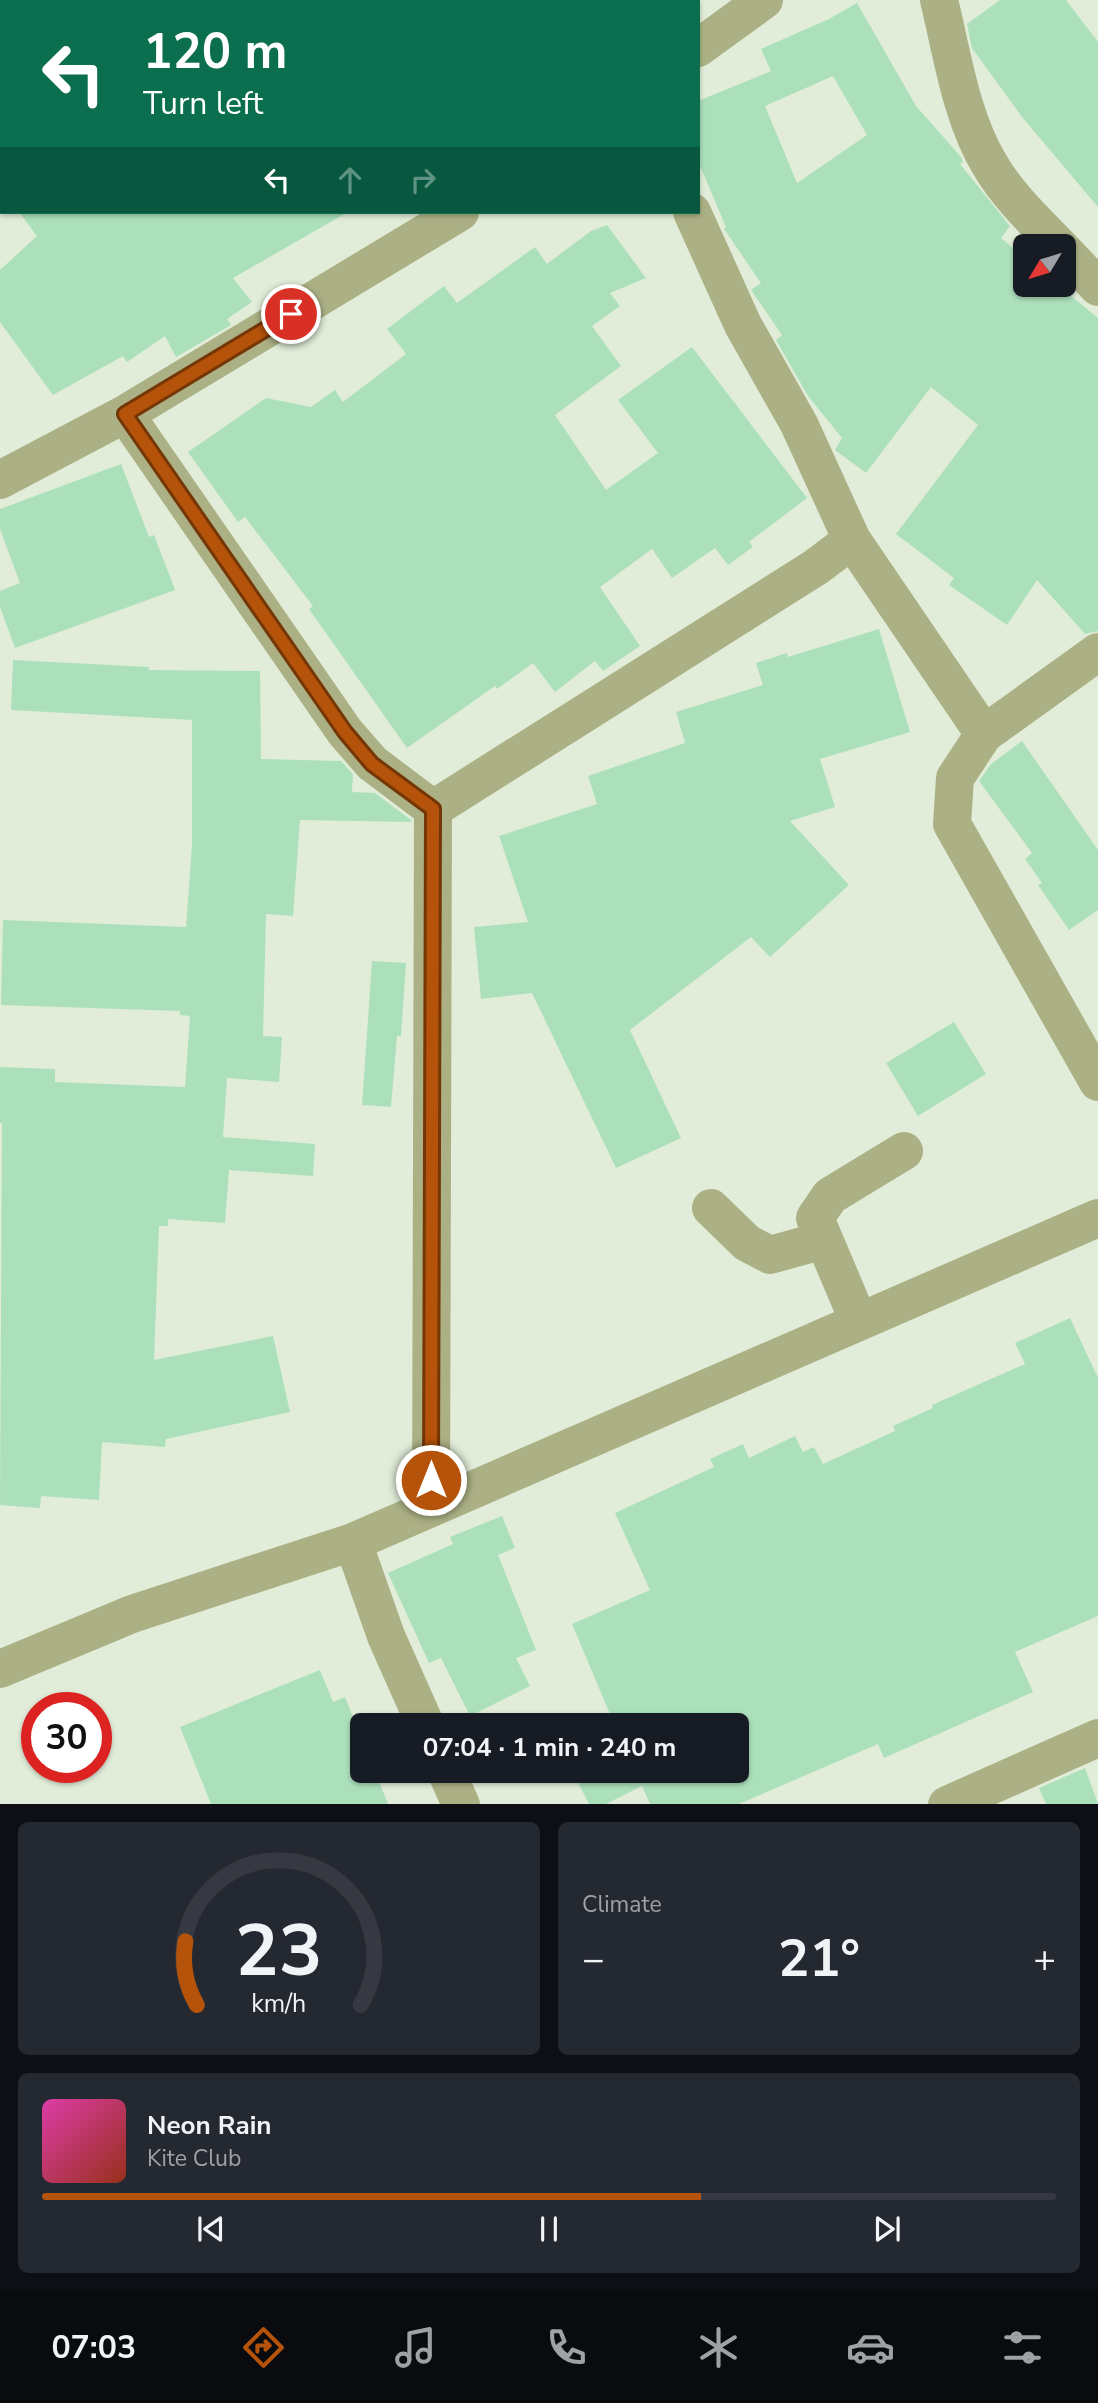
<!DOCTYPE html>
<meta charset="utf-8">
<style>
:root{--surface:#171b24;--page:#242831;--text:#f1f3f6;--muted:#9ea1a6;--line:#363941;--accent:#b45309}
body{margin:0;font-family:"Nunito Sans",sans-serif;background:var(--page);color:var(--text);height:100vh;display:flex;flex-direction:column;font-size:26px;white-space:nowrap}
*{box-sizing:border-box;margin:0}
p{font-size:23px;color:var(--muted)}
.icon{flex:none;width:38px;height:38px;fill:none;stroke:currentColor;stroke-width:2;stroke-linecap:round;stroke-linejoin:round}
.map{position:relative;height:1804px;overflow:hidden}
.sheet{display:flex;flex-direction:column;gap:18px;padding:18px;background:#0d0f14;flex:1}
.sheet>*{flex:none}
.hud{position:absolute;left:0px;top:0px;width:700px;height:214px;box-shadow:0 2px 5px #0004;background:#0b6e4f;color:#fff;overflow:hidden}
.needle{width:46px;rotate:232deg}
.tools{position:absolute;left:1013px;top:234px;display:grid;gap:14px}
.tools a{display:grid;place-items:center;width:63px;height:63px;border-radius:10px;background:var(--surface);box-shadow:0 2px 5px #0004;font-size:35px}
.speed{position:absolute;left:21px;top:1692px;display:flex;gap:14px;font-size:35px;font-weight:700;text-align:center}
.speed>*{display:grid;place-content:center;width:91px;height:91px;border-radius:50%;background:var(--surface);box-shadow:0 2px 5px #0004;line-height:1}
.speed .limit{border:10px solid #d22;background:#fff;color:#111}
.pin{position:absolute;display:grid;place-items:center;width:60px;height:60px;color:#fff;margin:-30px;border:4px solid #fff;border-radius:50%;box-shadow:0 2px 7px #0007}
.me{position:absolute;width:77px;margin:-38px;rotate:0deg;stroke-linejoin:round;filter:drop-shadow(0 0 5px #0008)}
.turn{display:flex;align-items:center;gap:24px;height:147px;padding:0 28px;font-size:32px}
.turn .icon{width:91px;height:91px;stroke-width:2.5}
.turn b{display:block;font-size:49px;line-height:60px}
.lanes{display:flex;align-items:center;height:66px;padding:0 28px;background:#0003;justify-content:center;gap:35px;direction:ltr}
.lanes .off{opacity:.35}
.big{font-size:52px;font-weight:700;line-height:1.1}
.sheet .widget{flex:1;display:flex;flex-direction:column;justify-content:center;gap:10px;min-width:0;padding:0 24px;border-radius:10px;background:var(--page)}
.sheet .dial{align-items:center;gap:0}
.dial svg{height:182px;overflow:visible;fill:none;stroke:var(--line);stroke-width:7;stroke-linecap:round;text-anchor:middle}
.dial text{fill:var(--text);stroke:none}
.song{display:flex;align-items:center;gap:21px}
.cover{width:84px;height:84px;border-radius:10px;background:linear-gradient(135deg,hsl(320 70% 55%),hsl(10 70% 35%))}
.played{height:7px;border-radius:4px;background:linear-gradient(90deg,var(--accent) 65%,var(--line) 65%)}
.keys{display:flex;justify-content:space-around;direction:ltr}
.heat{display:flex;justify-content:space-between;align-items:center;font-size:38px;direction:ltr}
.sheet .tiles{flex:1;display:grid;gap:18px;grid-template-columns:1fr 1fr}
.widget:last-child{grid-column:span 2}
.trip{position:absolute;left:350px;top:1713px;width:399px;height:70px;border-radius:10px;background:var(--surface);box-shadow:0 2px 5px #0004;font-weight:700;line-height:70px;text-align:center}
.tab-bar{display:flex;height:112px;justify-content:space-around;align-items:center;background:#090b0e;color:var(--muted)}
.tab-bar .icon{width:49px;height:49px}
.tab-bar .current{color:var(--accent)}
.tab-bar b{font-size:32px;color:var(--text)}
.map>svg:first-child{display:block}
.building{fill:#ace0bb;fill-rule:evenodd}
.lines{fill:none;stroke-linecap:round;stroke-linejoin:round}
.minor{stroke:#acb185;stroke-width:38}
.route-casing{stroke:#753606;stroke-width:18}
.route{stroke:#b45309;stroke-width:12}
</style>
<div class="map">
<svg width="1098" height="1805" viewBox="0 0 1098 1805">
<rect width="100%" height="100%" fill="#e1edd9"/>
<path class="building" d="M 1000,0 L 1066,0 L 1098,42 L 1098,207 L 1022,117 L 972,48 L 967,24 Z
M 857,3 L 916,106 L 961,157 L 963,162 L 960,164 L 1010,226 L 1001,238 L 1026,259 L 1026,285 L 1058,285 L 1098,318 L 1098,631 L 1085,634 L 1037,580 L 1007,625 L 949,585 L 954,578 L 896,534 L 978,425 L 931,387 L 866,473 L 835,450 L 842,438 L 808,396 L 776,340 L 782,335 L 751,290 L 761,283 L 724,229 L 726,227 L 698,161 L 698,101 L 771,71 L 761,49 L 829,19 ZM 833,76 L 867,135 L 797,183 L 765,106 Z
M 19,212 L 348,212 L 233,278 L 252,302 L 227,319 L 231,325 L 176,357 L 165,336 L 127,362 L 123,356 L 53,395 L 0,322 L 0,270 L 37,236 Z
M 607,225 L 646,278 L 610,293 L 620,306 L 592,326 L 621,366 L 555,415 L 606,490 L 658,453 L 618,400 L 692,347 L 807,498 L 749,542 L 753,547 L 728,565 L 715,548 L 672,578 L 652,549 L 600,587 L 640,646 L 603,671 L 595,661 L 555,692 L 533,663 L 497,689 L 495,686 L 407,748 L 309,609 L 313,606 L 245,517 L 238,522 L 188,452 L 266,398 L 311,407 L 335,390 L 343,402 L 406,354 L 387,329 L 444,286 L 457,303 L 535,247 L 547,264 L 591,231 Z
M 121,464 L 149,537 L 154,535 L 175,590 L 15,648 L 0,607 L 0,591 L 20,583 L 0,529 L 0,509 Z
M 879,629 L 910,732 L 820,759 L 835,807 L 790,821 L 849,885 L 770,957 L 751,937 L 630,1030 L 681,1138 L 616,1168 L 532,993 L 481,999 L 474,927 L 528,922 L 499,836 L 597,804 L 588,776 L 685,743 L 676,712 L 763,685 L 756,663 L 787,653 L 788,657 Z
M 13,660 L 149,667 L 149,670 L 260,671 L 261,759 L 341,761 L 353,774 L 352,792 L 375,793 L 411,820 L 411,822 L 300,820 L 293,916 L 266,914 L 263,1036 L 282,1037 L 279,1082 L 227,1078 L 223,1137 L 315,1144 L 313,1176 L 229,1170 L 225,1223 L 168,1219 L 168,1226 L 159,1226 L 154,1360 L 273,1336 L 290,1412 L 166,1439 L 165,1447 L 102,1442 L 99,1500 L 41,1496 L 40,1508 L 0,1505 L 2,1123 L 0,1123 L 0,1067 L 55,1069 L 55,1082 L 185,1087 L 190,1016 L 180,1015 L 180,1011 L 1,1005 L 3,920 L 186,927 L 192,845 L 192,720 L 11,710 Z
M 1022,741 L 1098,850 L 1098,910 L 1069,930 L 1038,885 L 1042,883 L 1025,859 L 1032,853 L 979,781 L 991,764 Z
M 372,961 L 406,963 L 401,1036 L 397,1036 L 391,1107 L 362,1105 Z
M 954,1022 L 986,1074 L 918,1116 L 886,1063 Z
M 1070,1318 L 1098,1378 L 1098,1616 L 1015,1652 L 1033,1692 L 884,1758 L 878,1744 L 739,1804 L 650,1804 L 642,1786 L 606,1804 L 589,1804 L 572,1771 L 737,1771 L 737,1726 L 615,1726 L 572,1624 L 650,1590 L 615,1513 L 714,1467 L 710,1459 L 743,1444 L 749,1458 L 795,1436 L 803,1452 L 814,1447 L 823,1464 L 895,1431 L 893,1426 L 933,1408 L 932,1405 L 1025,1364 L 1015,1343 Z
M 502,1516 L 515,1548 L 498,1555 L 536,1650 L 516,1658 L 530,1686 L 470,1716 L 441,1658 L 429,1663 L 388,1573 L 453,1544 L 450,1537 Z
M 320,1670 L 333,1702 L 345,1697 L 362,1740 L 362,1771 L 375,1771 L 388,1804 L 211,1804 L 180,1727 Z
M 1085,1768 L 1098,1804 L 1046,1804 L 1039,1788 Z"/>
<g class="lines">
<path class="minor" d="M 939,0 C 952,53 961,118 990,165 C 1008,196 1035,221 1060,247
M 698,48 L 764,0
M 692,212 L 743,325 L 799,424 L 852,540 L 984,734
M 1064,251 L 1098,287
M 125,414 L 345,732 L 372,763 L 433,809
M 0,480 L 125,414 L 460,212
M 1098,652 L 984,734 L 955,778 L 952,824 L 1098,1082
M 711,1208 L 747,1243 L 770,1255 L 824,1240
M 859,1322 L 815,1218 L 830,1196 L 904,1151
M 431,1508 L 433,809 L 816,567 L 852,540
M 353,1542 L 386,1636 L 426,1726
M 0,1669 L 132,1614 L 353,1542 L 1098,1218
M 446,1771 L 461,1805
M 947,1805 L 1098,1738"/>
</g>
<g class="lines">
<defs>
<path id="route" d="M 291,314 L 125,414 L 345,732 L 372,764 L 433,809 L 431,1480"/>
</defs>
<use href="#route" class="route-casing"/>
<use href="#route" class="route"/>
</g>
</svg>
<div class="tools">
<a><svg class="needle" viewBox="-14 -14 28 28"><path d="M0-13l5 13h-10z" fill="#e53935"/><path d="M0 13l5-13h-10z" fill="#9ea1a6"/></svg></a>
</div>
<div class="speed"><div class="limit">30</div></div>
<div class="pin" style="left:291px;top:314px;background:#d93025"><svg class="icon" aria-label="arrive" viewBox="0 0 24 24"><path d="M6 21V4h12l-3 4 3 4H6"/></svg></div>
<svg class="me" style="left:431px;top:1480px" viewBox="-20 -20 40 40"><circle r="17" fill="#b45309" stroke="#fff" stroke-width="3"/><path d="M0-11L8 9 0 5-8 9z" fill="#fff"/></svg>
<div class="trip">07:04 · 1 min · 240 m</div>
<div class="hud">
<div class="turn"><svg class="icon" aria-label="left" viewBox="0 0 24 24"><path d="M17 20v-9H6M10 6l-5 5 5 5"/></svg><div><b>120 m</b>Turn left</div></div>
<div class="lanes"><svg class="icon" aria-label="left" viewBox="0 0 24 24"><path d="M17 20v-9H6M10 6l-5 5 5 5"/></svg><svg class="icon off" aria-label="ahead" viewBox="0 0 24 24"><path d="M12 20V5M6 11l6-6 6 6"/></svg><svg class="icon off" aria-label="right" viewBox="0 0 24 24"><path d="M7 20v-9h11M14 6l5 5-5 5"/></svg></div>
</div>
</div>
<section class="sheet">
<div class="tiles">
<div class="widget dial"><svg viewBox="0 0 100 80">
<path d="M14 69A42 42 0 1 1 86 69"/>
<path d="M14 69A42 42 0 0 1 9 41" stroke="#b45309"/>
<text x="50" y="56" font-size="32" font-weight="700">23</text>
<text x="50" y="72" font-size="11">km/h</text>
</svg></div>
<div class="widget"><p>Climate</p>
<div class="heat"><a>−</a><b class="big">21°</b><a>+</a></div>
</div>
<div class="widget">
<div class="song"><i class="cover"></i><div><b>Neon Rain</b><p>Kite Club</p></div></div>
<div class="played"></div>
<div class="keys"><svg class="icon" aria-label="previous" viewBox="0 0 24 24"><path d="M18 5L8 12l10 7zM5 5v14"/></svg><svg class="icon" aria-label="pause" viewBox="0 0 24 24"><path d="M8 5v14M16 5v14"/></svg><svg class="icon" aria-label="next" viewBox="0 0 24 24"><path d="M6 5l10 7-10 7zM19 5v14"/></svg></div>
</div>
</div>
</section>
<nav class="tab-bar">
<b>07:03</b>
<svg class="icon current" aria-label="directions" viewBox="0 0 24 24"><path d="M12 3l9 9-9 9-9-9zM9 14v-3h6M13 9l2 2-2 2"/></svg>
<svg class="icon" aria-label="music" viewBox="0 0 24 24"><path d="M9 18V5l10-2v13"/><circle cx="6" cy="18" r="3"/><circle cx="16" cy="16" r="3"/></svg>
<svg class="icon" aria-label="phone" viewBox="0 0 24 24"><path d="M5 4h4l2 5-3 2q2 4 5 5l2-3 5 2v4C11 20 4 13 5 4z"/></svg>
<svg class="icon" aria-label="climate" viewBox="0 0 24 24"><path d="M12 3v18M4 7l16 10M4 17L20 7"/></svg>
<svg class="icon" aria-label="car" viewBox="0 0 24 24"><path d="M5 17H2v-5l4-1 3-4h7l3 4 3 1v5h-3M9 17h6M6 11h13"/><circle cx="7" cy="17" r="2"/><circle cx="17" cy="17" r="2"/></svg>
<svg class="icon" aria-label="filters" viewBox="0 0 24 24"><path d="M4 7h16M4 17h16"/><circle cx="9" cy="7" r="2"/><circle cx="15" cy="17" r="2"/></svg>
</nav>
